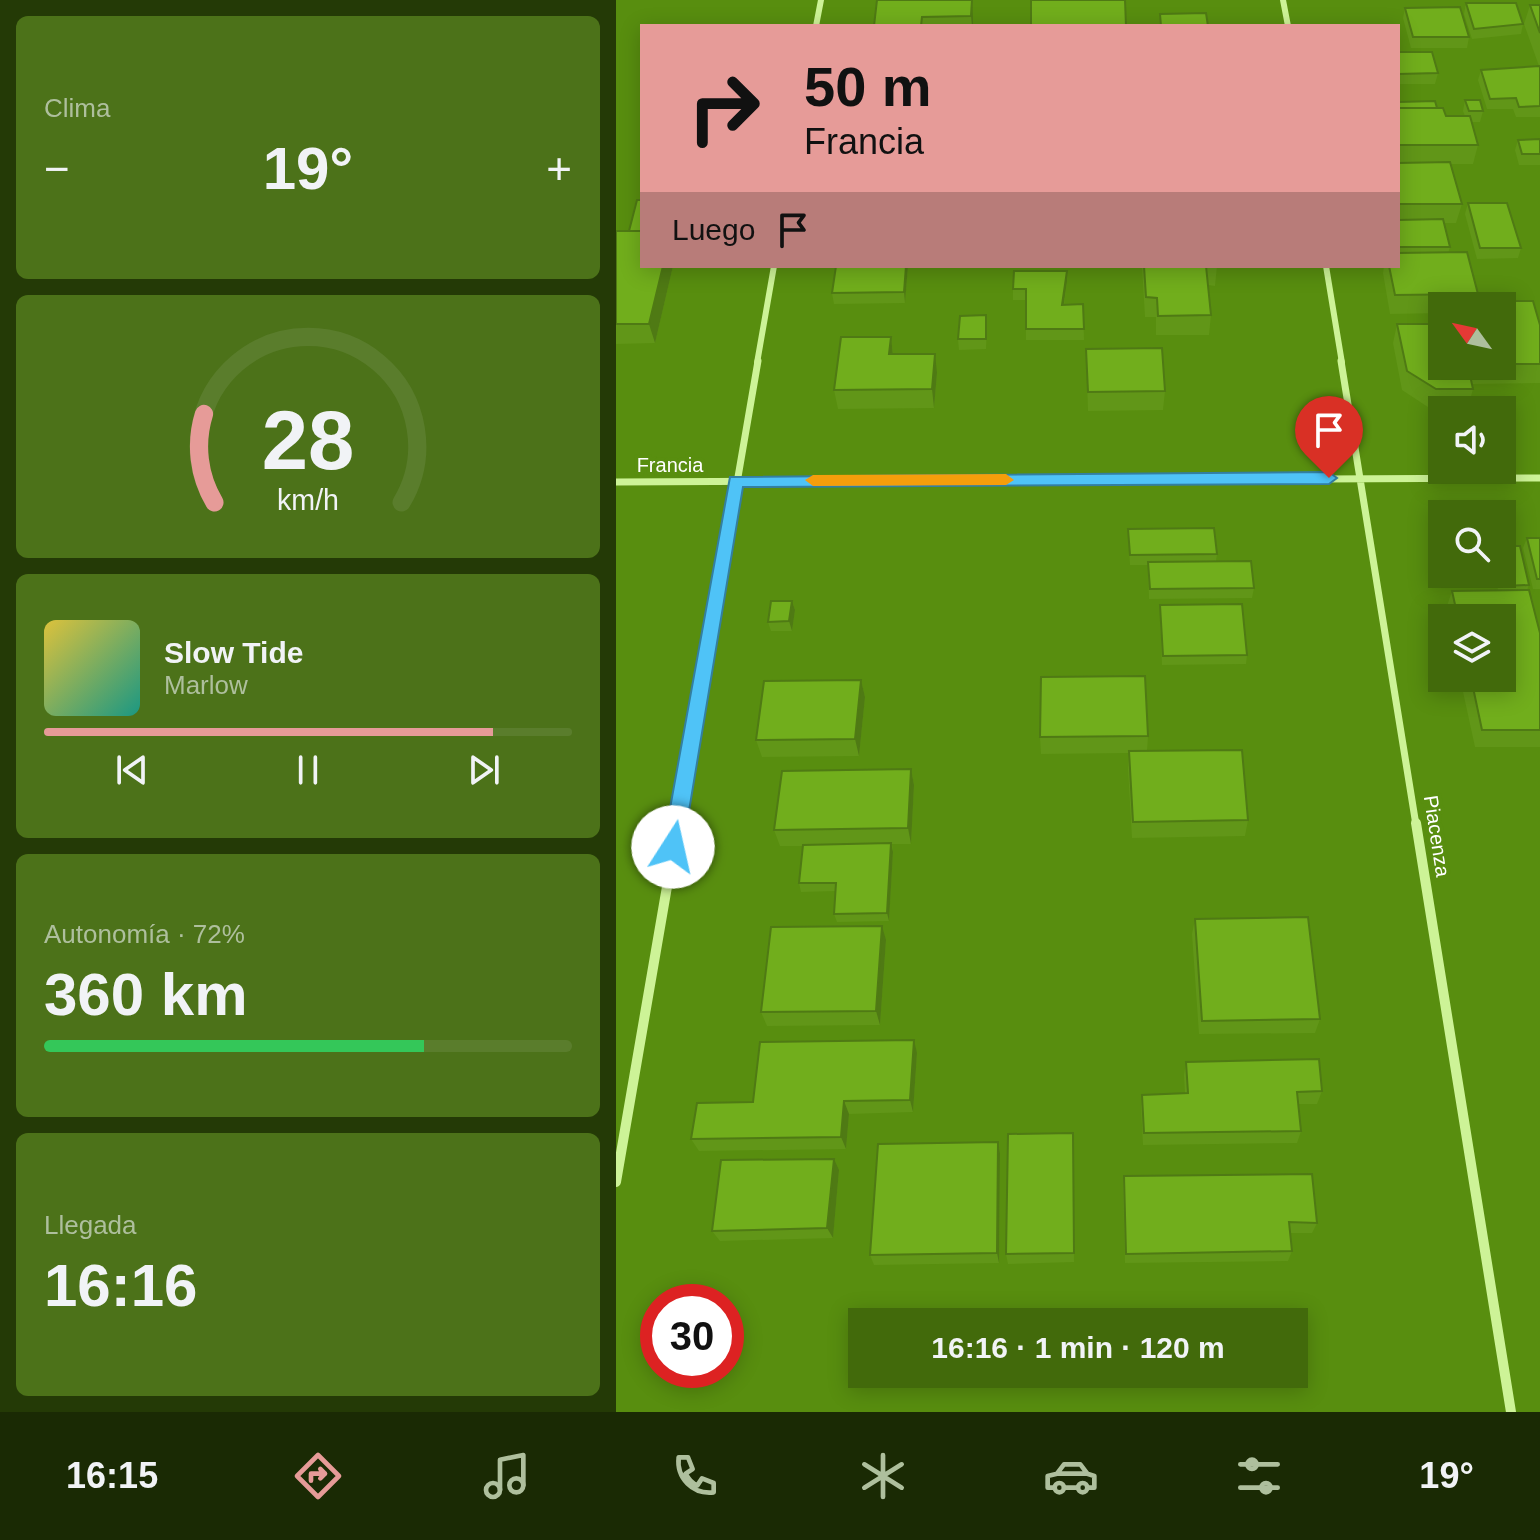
<!DOCTYPE html>
<html lang="es">
<meta charset="utf-8">
<style>
:root{--surface:#426a0b;--page:#4c7219;--text:#f1f3f6;--muted:#aebf9d;--line:#5a7d2c;--accent:#e69b98}
body{margin:0;font-family:Arial,sans-serif;background:var(--page);color:var(--text);height:100vh;display:flex;flex-direction:column;font-size:30px;white-space:nowrap}
*{box-sizing:border-box;margin:0}
p{font-size:26px;color:var(--muted)}
.icon{flex:none;width:44px;height:44px;fill:none;stroke:currentColor;stroke-width:2;stroke-linecap:round;stroke-linejoin:round}
.map{position:relative;flex:1;overflow:hidden}
.panel{display:flex;flex-direction:column;gap:16px;padding:16px;background:#243a06;width:616px}
.panel>*{flex:none}
.hud{position:absolute;left:24px;top:24px;width:760px;height:244px;border-radius:0px;box-shadow:0 4px 20px #0003;background:#e69b98;color:#111;overflow:hidden}
.needle{width:52px;rotate:303deg}
.controls{position:absolute;left:812px;top:292px;display:grid;gap:16px}
.controls a{display:grid;place-items:center;width:88px;height:88px;border-radius:0px;background:var(--surface);box-shadow:0 4px 20px #0003;font-size:40px}
.speed{position:absolute;left:24px;top:1284px;display:flex;gap:16px;font-size:40px;font-weight:700;text-align:center}
.speed>*{display:grid;place-content:center;width:104px;height:104px;border-radius:50%;background:var(--surface);box-shadow:0 4px 20px #0003;line-height:1}
.speed .limit{border:12px solid #d22;background:#fff;color:#111}
.pin{position:absolute;display:grid;place-items:center;width:68px;height:68px;color:#fff;margin:-82px -34px;border-radius:50% 50% 50% 0;rotate:-45deg;box-shadow:0 0 8px #0007}
.pin .icon{rotate:45deg}
.me{position:absolute;width:88px;margin:-44px;rotate:10deg;stroke-linejoin:round;filter:drop-shadow(0 0 6px #0008)}
.turn{display:flex;align-items:center;gap:28px;height:168px;padding:0 32px;font-size:36px}
.turn .icon{width:104px;height:104px;stroke-width:2.5}
.turn b{display:block;font-size:56px;line-height:68px}
.then{display:flex;align-items:center;height:76px;padding:0 32px;background:#0003;gap:16px;font-size:30px}
.big{font-size:60px;font-weight:700;line-height:1.1}
.panel .widget{flex:1;display:flex;flex-direction:column;justify-content:center;gap:12px;min-width:0;padding:0 28px;border-radius:12px;background:var(--page)}
.panel .dial{align-items:center;gap:0}
.dial svg{height:208px;overflow:visible;fill:none;stroke:var(--line);stroke-width:7;stroke-linecap:round;text-anchor:middle}
.dial text{fill:var(--text);stroke:none}
.song{display:flex;align-items:center;gap:24px}
.cover{width:96px;height:96px;border-radius:12px;background:linear-gradient(135deg,hsl(50 70% 55%),hsl(170 70% 35%))}
.played{height:8px;border-radius:4px;background:linear-gradient(90deg,var(--accent) 85%,var(--line) 85%)}
.keys{display:flex;justify-content:space-around;direction:ltr}
.heat{display:flex;justify-content:space-between;align-items:center;font-size:44px;direction:ltr}
.charge{height:12px;border-radius:6px;background:linear-gradient(90deg,#34c759 72%,var(--line) 0)}
.trip{position:absolute;left:232px;top:1308px;width:460px;height:80px;border-radius:0px;background:var(--surface);box-shadow:0 4px 20px #0003;font-weight:700;line-height:80px;text-align:center}
.dock{display:flex;height:128px;justify-content:space-around;align-items:center;background:#1a2a04;color:var(--muted)}
.dock .icon{width:56px;height:56px}
.dock .current{color:var(--accent)}
.dock b{font-size:36px;color:var(--text)}
main{display:flex;flex:1;min-height:0}
.map>svg:first-child{display:block}
.lines{fill:none;stroke-linecap:round;stroke-linejoin:round}
.street-far2{stroke:#cdf397;stroke-width:6}
.street-far1{stroke:#cdf397;stroke-width:7}
.street{stroke:#cdf397;stroke-width:10}
.wall{fill:#619618}
.shaded-wall{fill:#4f7a14}
.building{fill:#71ae1c;stroke:#4f7a14;stroke-width:2}
.route{fill:#4fc3f7;stroke:#337fa1;stroke-width:2}
.slow{fill:#f59e0b}
.labels{text-anchor:middle;stroke-width:8;stroke-linejoin:round;paint-order:stroke}
.street-label{font-size:20px;fill:#fff;stroke:#588e0f}
</style>
<main>
<section class="panel">
<div class="widget"><p>Clima</p>
<div class="heat"><a>−</a><b class="big">19°</b><a>+</a></div>
</div>
<div class="widget dial"><svg viewBox="0 0 100 80">
<path d="M14 69A42 42 0 1 1 86 69"/>
<path d="M14 69A42 42 0 0 1 10 35" stroke="#e69b98"/>
<text x="50" y="56" font-size="32" font-weight="700">28</text>
<text x="50" y="72" font-size="11">km/h</text>
</svg></div>
<div class="widget">
<div class="song"><i class="cover"></i><div><b>Slow Tide</b><p>Marlow</p></div></div>
<div class="played"></div>
<div class="keys"><svg class="icon" aria-label="previous" viewBox="0 0 24 24"><path d="M18 5L8 12l10 7zM5 5v14"/></svg><svg class="icon" aria-label="pause" viewBox="0 0 24 24"><path d="M8 5v14M16 5v14"/></svg><svg class="icon" aria-label="next" viewBox="0 0 24 24"><path d="M6 5l10 7-10 7zM19 5v14"/></svg></div>
</div>
<div class="widget"><p>Autonomía · 72%</p><b class="big">360 km</b><div class="charge"></div></div>
<div class="widget"><p>Llegada</p><b class="big">16:16</b></div>
</section>
<div class="map">
<svg width="924" height="1412" viewBox="0 0 924 1412">
<rect width="100%" height="100%" fill="#588e0f"/>
<g class="lines">
<path class="street-far2" d="M 667,0 L 672,26
M 200,26 L 205,0
M 710,266 L 726,363
M 141,363 L 158,266"/>
<path class="street-far1" d="M 725,361 L 800,825
M 0,482 L 924,478
M 62,825 L 142,361"/>
<path class="street" d="M 800,823 L 895,1412
M 0,1182 L 62,823"/>
</g>
<path class="wall" d="M 261,0 L 357,17 L 357,26 L 258,26 Z
M 850,3 L 907,24 L 905,34 L 856,39 L 848,14 Z
M 914,5 L 924,5 L 924,117 L 900,117 L 897,109 L 871,109 L 862,80 L 865,70 L 923,66 L 908,24 Z
M 789,8 L 853,37 L 851,48 L 795,48 L 787,18 Z
M 782,52 L 822,73 L 819,84 L 782,84 Z
M 849,100 L 864,100 L 867,111 L 864,122 L 856,122 L 862,145 L 857,164 L 835,164 L 846,204 L 840,223 L 828,223 L 834,247 L 832,253 L 851,252 L 862,294 L 860,301 L 917,301 L 924,325 L 924,383 L 856,384 L 857,389 L 852,408 L 815,409 L 786,390 L 777,343 L 781,324 L 826,324 L 826,366 L 886,366 L 886,306 L 826,306 L 826,313 L 774,314 L 767,273 L 768,266 L 782,266 L 782,102 L 819,101 L 821,108 L 827,108 L 830,116 L 849,116 L 847,111 Z
M 924,139 L 924,165 L 903,165 L 899,150 L 902,140 Z
M 852,203 L 905,248 L 902,258 L 861,259 L 849,214 Z
M 0,231 L 26,266 L 57,266 L 39,343 L 0,344 Z
M 220,266 L 292,266 L 289,303 L 218,304 L 216,293 Z
M 526,266 L 601,266 L 599,286 L 592,285 L 595,315 L 593,335 L 540,335 L 540,317 L 529,317 Z
M 451,271 L 451,281 L 448,305 L 467,304 L 468,340 L 410,340 L 410,300 L 397,300 L 397,289 Z
M 371,326 L 370,349 L 343,350 L 342,339 Z
M 275,337 L 277,354 L 321,373 L 318,408 L 222,409 L 218,390 Z
M 470,349 L 549,391 L 547,410 L 472,411 Z
M 512,529 L 601,554 L 600,561 L 638,588 L 636,598 L 533,599 L 532,565 L 514,565 Z
M 911,538 L 924,538 L 924,589 L 917,589 L 907,548 Z
M 821,547 L 913,585 L 911,590 L 924,633 L 924,747 L 859,747 L 844,678 L 886,678 L 886,618 L 832,618 L 830,609 L 836,591 L 882,590 L 881,585 L 824,586 L 818,557 Z
M 176,601 L 179,610 L 176,631 L 155,631 L 152,622 Z
M 544,605 L 631,655 L 630,664 L 546,665 L 544,615 Z
M 245,680 L 249,697 L 243,756 L 146,757 L 140,740 Z
M 532,736 L 531,751 L 632,820 L 629,836 L 516,838 L 512,768 L 513,753 L 425,754 L 424,737 Z
M 295,769 L 298,785 L 295,844 L 276,844 L 277,852 L 273,921 L 221,922 L 218,914 L 220,891 L 185,892 L 183,883 L 187,846 L 164,846 L 158,830 Z
M 579,919 L 704,1019 L 699,1033 L 583,1034 L 576,934 Z
M 270,940 L 264,1025 L 151,1026 L 145,1012 Z
M 301,1053 L 297,1112 L 233,1114 L 230,1149 L 83,1151 L 75,1139 L 137,1102 Z
M 570,1062 L 706,1091 L 701,1104 L 683,1104 L 685,1131 L 681,1143 L 527,1145 L 525,1107 L 526,1095 L 569,1093 L 568,1075 Z
M 457,1133 L 458,1262 L 392,1264 L 390,1254 Z
M 382,1142 L 384,1153 L 383,1263 L 258,1265 L 254,1255 Z
M 223,1170 L 217,1238 L 104,1241 L 96,1231 Z
M 508,1176 L 701,1223 L 696,1233 L 674,1233 L 676,1251 L 672,1261 L 509,1263 L 507,1187 Z"/>
<path class="shaded-wall" d="M 356,0 L 357,17 L 357,26 L 356,26 L 355,16 Z
M 47,266 L 57,266 L 39,343 L 33,324 Z
M 290,266 L 292,266 L 289,303 L 288,292 Z
M 451,271 L 451,281 L 446,316 L 446,305 Z
M 275,337 L 277,356 L 273,354 Z
M 319,354 L 321,373 L 318,408 L 316,389 Z
M 176,601 L 179,610 L 176,631 L 173,621 Z
M 245,680 L 249,697 L 243,756 L 239,739 Z
M 295,769 L 298,785 L 295,844 L 292,828 Z
M 275,843 L 277,852 L 273,921 L 271,913 Z
M 266,926 L 270,940 L 264,1025 L 260,1011 Z
M 298,1040 L 301,1053 L 297,1112 L 294,1100 Z
M 228,1101 L 233,1114 L 230,1149 L 225,1137 Z
M 382,1142 L 384,1153 L 383,1263 L 381,1253 Z
M 218,1159 L 223,1170 L 217,1238 L 211,1228 Z"/>
<path class="building" d="M 261,0 L 356,0 L 355,16 L 306,17 L 305,26 L 258,26 Z
M 415,0 L 509,0 L 510,26 L 415,26 Z
M 850,3 L 900,3 L 907,24 L 858,29 Z
M 914,5 L 924,5 L 924,33 Z
M 844,7 L 853,37 L 797,37 L 789,8 Z
M 590,13 L 592,26 L 545,26 L 544,14 Z
M 782,52 L 816,52 L 822,73 L 782,74 Z
M 924,66 L 924,106 L 903,107 L 900,98 L 874,99 L 865,70 Z
M 849,100 L 864,100 L 867,111 L 853,111 Z
M 819,101 L 821,108 L 782,108 L 782,102 Z
M 782,108 L 827,108 L 830,116 L 854,116 L 862,145 L 783,145 Z
M 924,139 L 924,154 L 906,154 L 902,140 Z
M 834,162 L 846,204 L 782,204 L 782,163 Z
M 21,200 L 26,200 L 26,231 L 13,231 Z
M 852,203 L 891,203 L 905,248 L 864,248 Z
M 827,219 L 834,247 L 783,247 L 782,220 Z
M 0,231 L 26,231 L 26,266 L 47,266 L 33,324 L 0,324 Z
M 851,252 L 862,294 L 779,295 L 773,266 L 782,266 L 782,253 Z
M 220,266 L 290,266 L 288,292 L 216,293 Z
M 528,266 L 590,266 L 595,315 L 542,316 L 541,298 L 530,297 Z
M 398,271 L 451,271 L 446,305 L 467,304 L 468,329 L 410,329 L 410,289 L 397,289 Z
M 842,301 L 917,301 L 924,325 L 924,364 L 886,364 L 886,306 L 844,306 Z
M 370,315 L 370,339 L 342,339 L 344,316 Z
M 781,324 L 826,324 L 826,366 L 852,366 L 857,389 L 820,389 L 791,371 Z
M 225,337 L 275,337 L 273,354 L 319,354 L 316,389 L 218,390 Z
M 546,348 L 549,391 L 472,392 L 470,349 Z
M 598,528 L 601,554 L 514,555 L 512,529 Z
M 911,538 L 924,538 L 924,579 L 921,579 Z
M 886,546 L 904,546 L 913,585 L 887,586 L 885,575 L 827,576 L 827,574 L 886,574 Z
M 821,547 L 826,547 L 826,571 Z
M 635,561 L 638,588 L 534,589 L 532,562 Z
M 913,590 L 924,633 L 924,730 L 866,730 L 855,678 L 886,678 L 886,618 L 842,618 L 836,591 Z
M 155,601 L 176,601 L 173,621 L 152,622 Z
M 626,604 L 631,655 L 547,656 L 544,605 Z
M 529,676 L 532,736 L 424,737 L 425,677 Z
M 245,680 L 239,739 L 140,740 L 148,681 Z
M 626,750 L 632,820 L 517,822 L 513,751 Z
M 295,769 L 292,828 L 158,830 L 166,771 Z
M 275,843 L 271,913 L 218,914 L 220,883 L 183,883 L 187,845 Z
M 692,917 L 704,1019 L 586,1021 L 579,919 Z
M 266,926 L 260,1011 L 145,1012 L 155,927 Z
M 298,1040 L 294,1100 L 228,1101 L 225,1137 L 75,1139 L 81,1103 L 137,1102 L 144,1042 Z
M 703,1059 L 706,1091 L 681,1092 L 685,1131 L 528,1133 L 526,1095 L 572,1093 L 570,1062 Z
M 457,1133 L 458,1253 L 390,1254 L 392,1134 Z
M 382,1142 L 381,1253 L 254,1255 L 262,1144 Z
M 218,1159 L 211,1228 L 96,1231 L 105,1160 Z
M 696,1174 L 701,1223 L 673,1222 L 676,1251 L 510,1254 L 508,1176 Z"/>
<path class="route" d="M 713,472 L 721,478 L 713,484 L 127,487 L 67,847 L 64,853 L 50,853 L 47,847 L 114,477 Z"/>
<path class="slow" d="M 390,474 L 398,480 L 390,485 L 197,486 L 189,480 L 197,475 Z"/>
<g class="labels">
<g class="street-label">
<text x="54" y="472">Francia</text>
<text transform="translate(821 836) rotate(81)" y="7">Piacenza</text>
</g>
</g>
</svg>
<div class="controls">
<a><svg class="needle" viewBox="-14 -14 28 28"><path d="M0-13l5 13h-10z" fill="#e53935"/><path d="M0 13l5-13h-10z" fill="#aebf9d"/></svg></a>
<a><svg class="icon" aria-label="sound" viewBox="0 0 24 24"><path d="M4 9h4l5-4v14l-5-4H4zM17 9q2 3 0 6"/></svg></a>
<a><svg class="icon" aria-label="search" viewBox="0 0 24 24"><circle cx="10" cy="10" r="6"/><path d="M15 15l6 6"/></svg></a>
<a><svg class="icon" aria-label="layers" viewBox="0 0 24 24"><path d="M12 4l9 5-9 5-9-5zM3 14l9 5 9-5"/></svg></a>
</div>
<div class="speed"><div class="limit">30</div></div>
<div class="pin" style="left:713px;top:478px;background:#d93025"><svg class="icon" aria-label="arrive" viewBox="0 0 24 24"><path d="M6 21V4h12l-3 4 3 4H6"/></svg></div>
<svg class="me" style="left:57px;top:847px" viewBox="-20 -20 40 40"><circle r="19" fill="#fff"/><path d="M0-13L10 11 0 6-10 11z" fill="#4fc3f7"/></svg>
<div class="trip">16:16 · 1 min · 120 m</div>
<div class="hud">
<div class="turn"><svg class="icon" aria-label="right" viewBox="0 0 24 24"><path d="M7 20v-9h11M14 6l5 5-5 5"/></svg><div><b>50 m</b>Francia</div></div>
<div class="then">Luego<svg class="icon" aria-label="arrive" viewBox="0 0 24 24"><path d="M6 21V4h12l-3 4 3 4H6"/></svg></div>
</div>
</div>
</main>
<nav class="dock">
<b>16:15</b>
<svg class="icon current" aria-label="directions" viewBox="0 0 24 24"><path d="M12 3l9 9-9 9-9-9zM9 14v-3h6M13 9l2 2-2 2"/></svg>
<svg class="icon" aria-label="music" viewBox="0 0 24 24"><path d="M9 18V5l10-2v13"/><circle cx="6" cy="18" r="3"/><circle cx="16" cy="16" r="3"/></svg>
<svg class="icon" aria-label="phone" viewBox="0 0 24 24"><path d="M5 4h4l2 5-3 2q2 4 5 5l2-3 5 2v4C11 20 4 13 5 4z"/></svg>
<svg class="icon" aria-label="climate" viewBox="0 0 24 24"><path d="M12 3v18M4 7l16 10M4 17L20 7"/></svg>
<svg class="icon" aria-label="car" viewBox="0 0 24 24"><path d="M5 17H2v-5l4-1 3-4h7l3 4 3 1v5h-3M9 17h6M6 11h13"/><circle cx="7" cy="17" r="2"/><circle cx="17" cy="17" r="2"/></svg>
<svg class="icon" aria-label="filters" viewBox="0 0 24 24"><path d="M4 7h16M4 17h16"/><circle cx="9" cy="7" r="2"/><circle cx="15" cy="17" r="2"/></svg>
<b>19°</b>
</nav>
